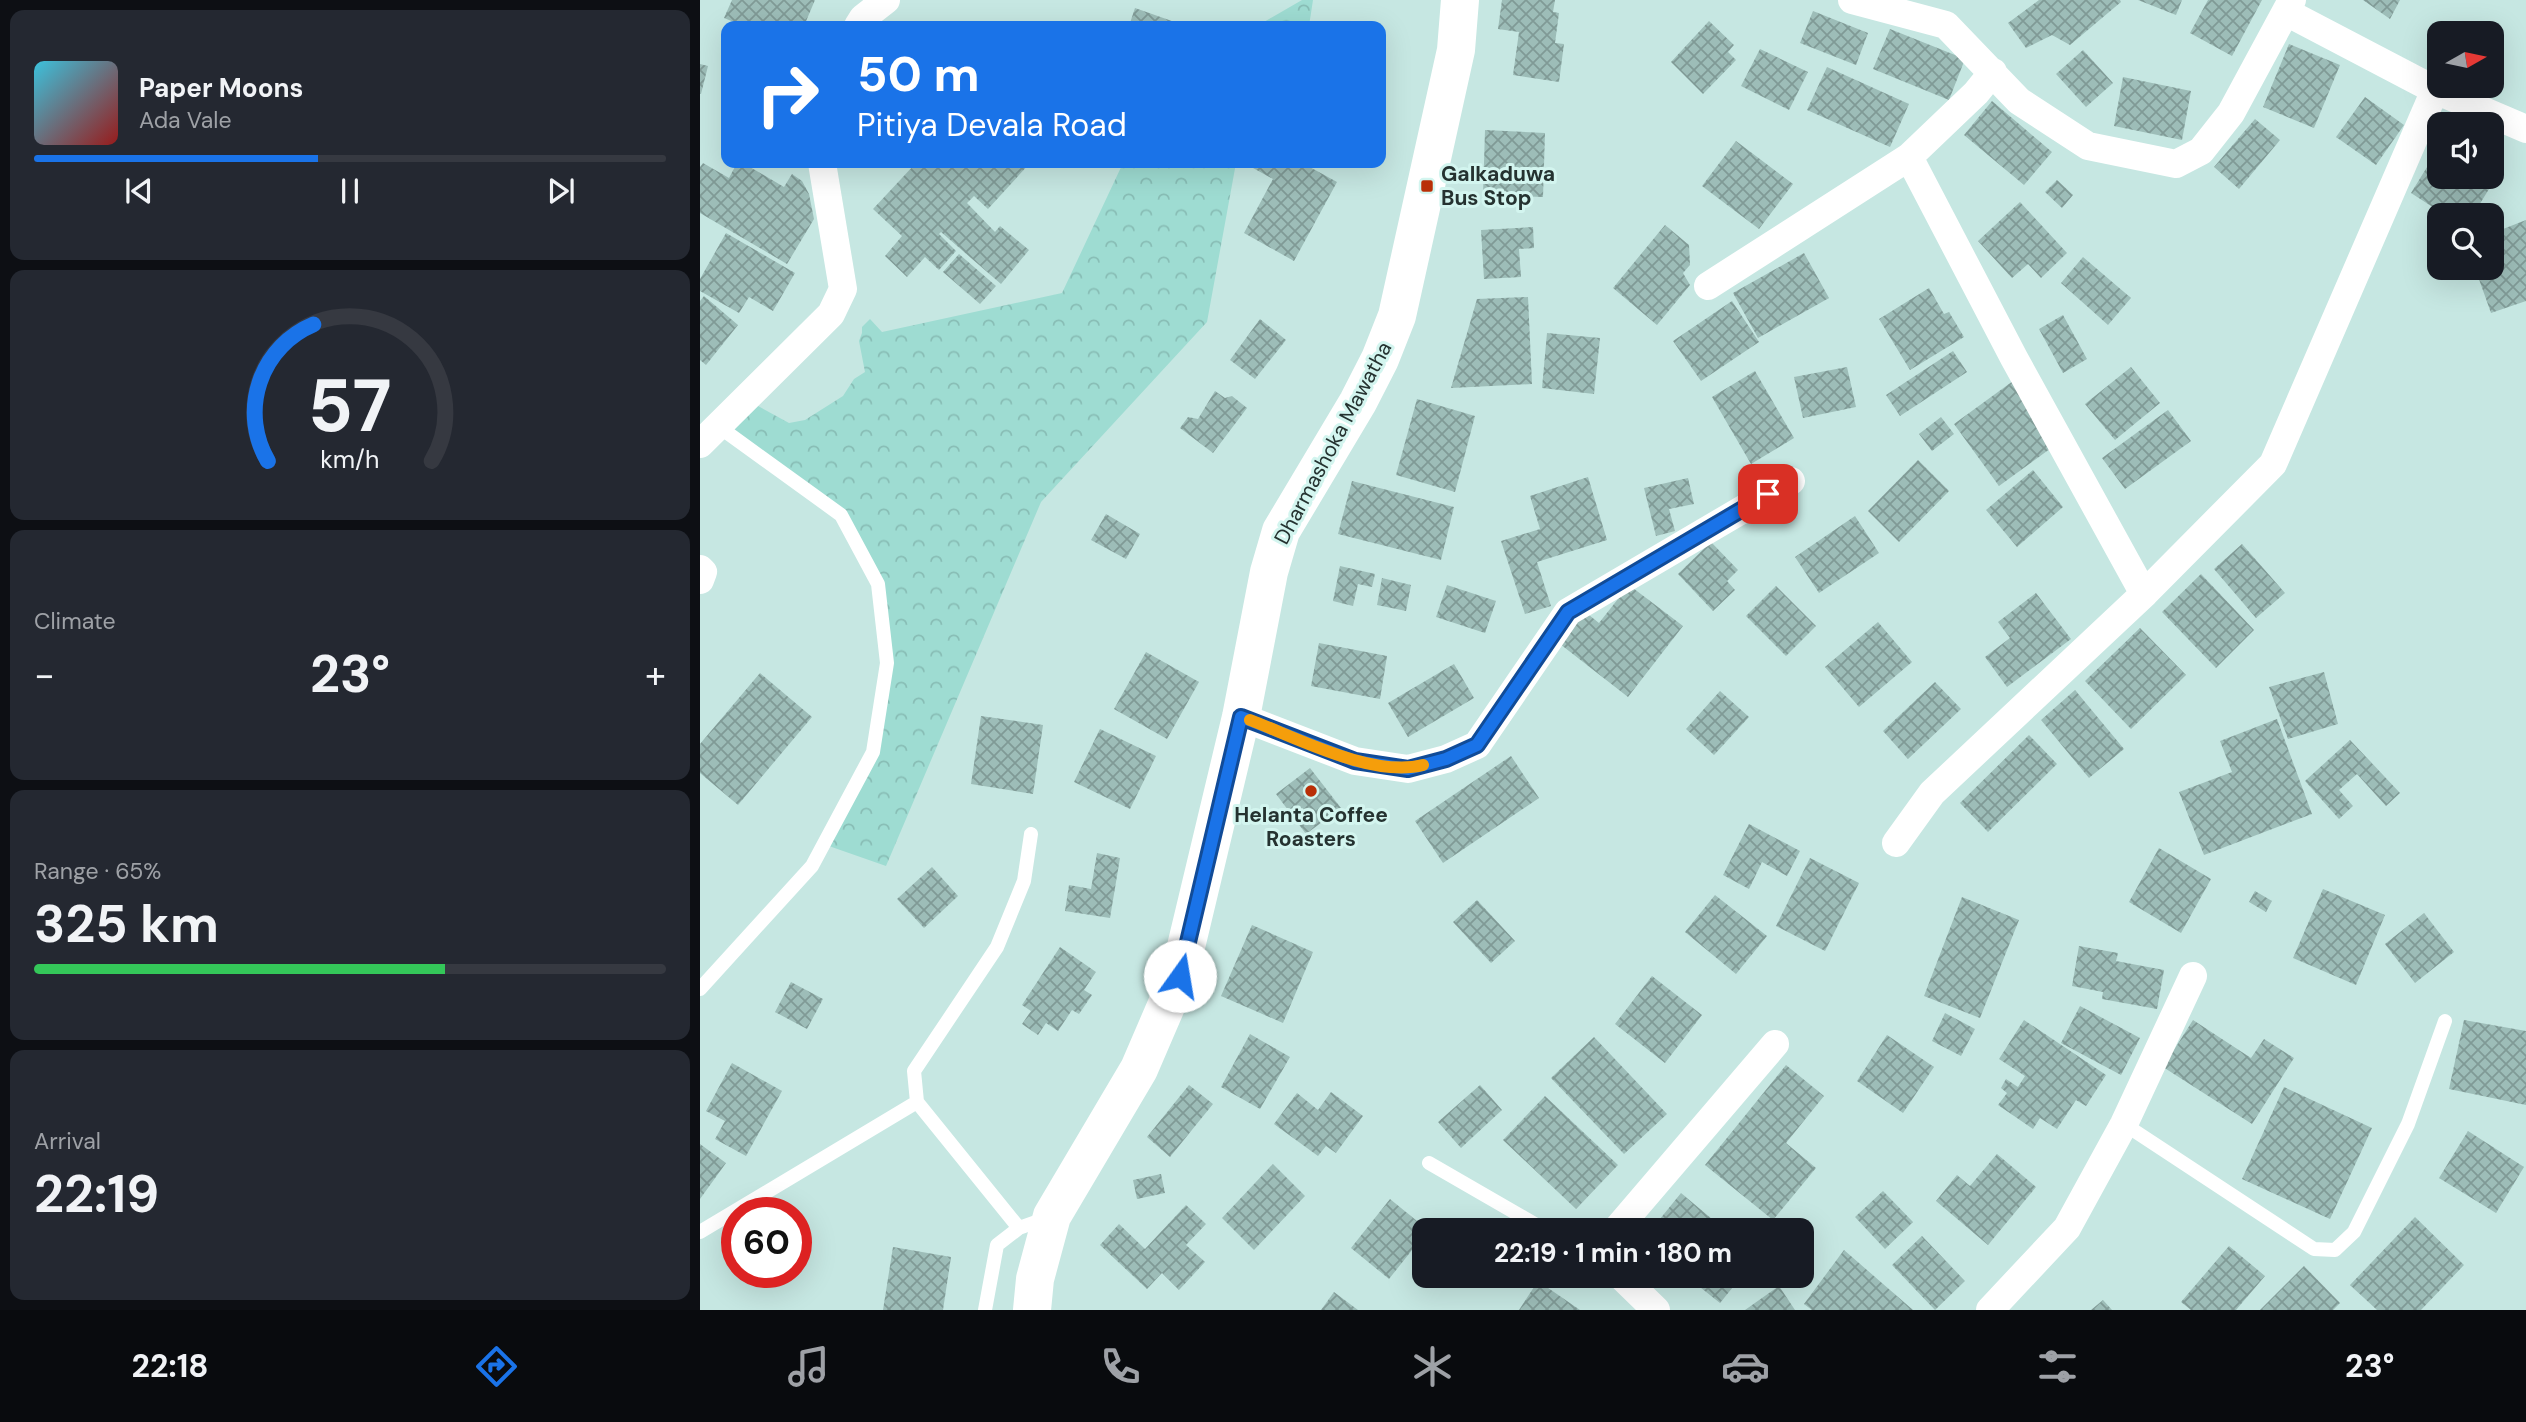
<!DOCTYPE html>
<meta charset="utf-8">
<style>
:root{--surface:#171b24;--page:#242831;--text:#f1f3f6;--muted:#9ea1a6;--line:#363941;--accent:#1a73e8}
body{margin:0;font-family:"DM Sans",sans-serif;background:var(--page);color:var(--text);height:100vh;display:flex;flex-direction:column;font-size:26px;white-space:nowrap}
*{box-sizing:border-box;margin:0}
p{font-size:23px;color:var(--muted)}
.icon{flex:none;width:38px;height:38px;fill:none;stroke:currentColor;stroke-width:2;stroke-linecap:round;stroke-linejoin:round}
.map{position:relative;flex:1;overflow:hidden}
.side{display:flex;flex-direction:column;gap:10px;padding:10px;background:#0d0f14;width:700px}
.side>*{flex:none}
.hud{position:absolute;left:21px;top:21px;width:665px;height:147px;border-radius:14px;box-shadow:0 7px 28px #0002;background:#1a73e8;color:#fff;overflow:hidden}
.needle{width:46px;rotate:81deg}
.fabs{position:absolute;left:1727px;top:21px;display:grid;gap:14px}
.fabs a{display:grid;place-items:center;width:77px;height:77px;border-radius:14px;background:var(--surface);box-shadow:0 7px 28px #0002;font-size:35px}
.speed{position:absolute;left:21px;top:1197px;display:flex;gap:14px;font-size:35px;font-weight:700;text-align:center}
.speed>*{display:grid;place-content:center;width:91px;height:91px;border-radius:50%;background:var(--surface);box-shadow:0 7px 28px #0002;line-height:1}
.speed .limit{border:10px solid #d22;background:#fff;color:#111}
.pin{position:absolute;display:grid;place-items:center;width:60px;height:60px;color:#fff;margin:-30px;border-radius:14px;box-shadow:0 4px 10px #0006}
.me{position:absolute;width:77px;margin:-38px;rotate:13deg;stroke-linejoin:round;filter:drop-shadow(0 0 5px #0008)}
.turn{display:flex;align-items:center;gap:24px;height:147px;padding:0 21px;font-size:32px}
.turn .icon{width:91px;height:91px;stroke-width:2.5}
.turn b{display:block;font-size:49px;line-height:60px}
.big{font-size:52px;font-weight:700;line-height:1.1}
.side .widget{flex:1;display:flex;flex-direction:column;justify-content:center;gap:10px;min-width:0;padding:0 24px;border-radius:14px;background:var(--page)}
.side .dial{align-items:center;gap:0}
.dial svg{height:182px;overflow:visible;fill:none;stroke:var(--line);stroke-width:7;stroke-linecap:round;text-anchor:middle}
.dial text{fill:var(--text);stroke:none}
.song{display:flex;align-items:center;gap:21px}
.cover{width:84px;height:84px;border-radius:10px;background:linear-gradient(135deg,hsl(190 70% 55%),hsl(0 70% 35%))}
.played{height:7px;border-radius:4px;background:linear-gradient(90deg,var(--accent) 45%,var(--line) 45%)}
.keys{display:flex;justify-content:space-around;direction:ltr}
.heat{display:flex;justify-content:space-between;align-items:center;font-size:38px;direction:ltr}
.charge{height:10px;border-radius:5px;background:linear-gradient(90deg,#34c759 65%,var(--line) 0)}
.trip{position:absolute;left:712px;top:1218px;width:402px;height:70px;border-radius:14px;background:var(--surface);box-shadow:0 7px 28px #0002;font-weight:700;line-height:70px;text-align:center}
.tabs{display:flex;height:112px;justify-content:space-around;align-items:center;background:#090b0e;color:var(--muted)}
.tabs .icon{width:49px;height:49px}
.tabs .active{color:var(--accent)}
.tabs b{font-size:32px;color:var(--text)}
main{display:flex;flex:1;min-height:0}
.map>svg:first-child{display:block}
.forest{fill:url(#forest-crowns)}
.building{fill:url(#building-cross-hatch)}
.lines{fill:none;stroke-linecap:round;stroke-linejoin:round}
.service{stroke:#fff;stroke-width:14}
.minor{stroke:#fff;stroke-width:28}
.primary{stroke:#fff;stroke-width:38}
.route-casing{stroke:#114b97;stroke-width:18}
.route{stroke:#1a73e8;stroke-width:12}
.slow{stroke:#f59e0b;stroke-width:12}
.poi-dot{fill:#b92f07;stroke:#d3f5ef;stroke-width:2.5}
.labels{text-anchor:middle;stroke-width:6;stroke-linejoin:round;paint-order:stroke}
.poi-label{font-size:21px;font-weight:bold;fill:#253230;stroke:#d3f5ef;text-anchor:start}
.street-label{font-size:21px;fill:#253230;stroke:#d3f5ef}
</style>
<main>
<section class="side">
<div class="widget">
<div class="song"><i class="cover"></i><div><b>Paper Moons</b><p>Ada Vale</p></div></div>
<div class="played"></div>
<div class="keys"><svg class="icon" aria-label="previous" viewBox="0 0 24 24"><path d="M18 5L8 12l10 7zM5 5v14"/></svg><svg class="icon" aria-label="pause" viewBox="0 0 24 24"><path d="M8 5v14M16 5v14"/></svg><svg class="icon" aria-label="next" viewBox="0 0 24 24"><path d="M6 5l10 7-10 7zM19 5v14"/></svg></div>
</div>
<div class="widget dial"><svg viewBox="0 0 100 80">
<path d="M14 69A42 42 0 1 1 86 69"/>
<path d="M14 69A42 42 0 0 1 34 9" stroke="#1a73e8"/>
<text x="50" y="56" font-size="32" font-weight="700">57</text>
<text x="50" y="72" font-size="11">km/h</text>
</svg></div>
<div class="widget"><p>Climate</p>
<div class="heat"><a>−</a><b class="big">23°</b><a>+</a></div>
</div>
<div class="widget"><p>Range · 65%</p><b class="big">325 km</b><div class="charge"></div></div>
<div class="widget"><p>Arrival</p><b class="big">22:19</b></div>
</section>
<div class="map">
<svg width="1826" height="1310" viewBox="0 0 1826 1310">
<defs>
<pattern id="forest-crowns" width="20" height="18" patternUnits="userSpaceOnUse" patternTransform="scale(1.75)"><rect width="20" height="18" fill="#9edcd2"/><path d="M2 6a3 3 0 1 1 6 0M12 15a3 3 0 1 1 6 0" fill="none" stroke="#88bdb5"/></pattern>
<pattern id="building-cross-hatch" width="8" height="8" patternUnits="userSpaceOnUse" patternTransform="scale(1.75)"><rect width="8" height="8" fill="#9dbdb8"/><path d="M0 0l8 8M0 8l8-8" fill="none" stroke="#809a96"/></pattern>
</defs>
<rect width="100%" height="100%" fill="#c6e7e2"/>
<path class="forest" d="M 602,0 L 613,0 L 609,26 L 557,26 Z
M 423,163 L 536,163 L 507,322 L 341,502 L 186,866 L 126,845 L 173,752 L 187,663 L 178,584 L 141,515 L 18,426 L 49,401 L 89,423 L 105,420 L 143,396 L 154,379 L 165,372 L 159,341 L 162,333 L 162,327 L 170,319 L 182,332 L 362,293 Z"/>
<path class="building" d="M 32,0 L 115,0 L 104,26 L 44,26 L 24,18 Z
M 802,0 L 855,0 L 853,12 L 859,13 L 855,43 L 864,44 L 859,82 L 813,75 L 819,32 L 798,29 Z
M 1339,0 L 1420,0 L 1421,2 L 1370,45 L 1352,35 L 1326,48 L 1308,23 Z
M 1438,0 L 1482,0 L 1476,15 Z
M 1508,0 L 1562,0 L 1532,56 L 1490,33 Z
M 1663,0 L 1700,0 L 1690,19 Z
M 435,8 L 486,26 L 429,26 Z
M 1113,11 L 1168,33 L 1156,65 L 1100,43 Z
M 1009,21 L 1034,45 L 1028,52 L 1036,60 L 1003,94 L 971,62 Z
M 1190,29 L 1265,59 L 1249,100 L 1173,69 Z
M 1589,44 L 1640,65 L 1614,128 L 1563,107 Z
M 1060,49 L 1108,72 L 1089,110 L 1041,86 Z
M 1383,50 L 1413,83 L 1386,107 L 1356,74 Z
M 0,64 L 8,66 L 1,94 L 0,94 Z
M 1127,67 L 1209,104 L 1190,147 L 1107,110 Z
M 1423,77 L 1491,91 L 1482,140 L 1414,126 Z
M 1665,97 L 1704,125 L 1676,165 L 1636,137 Z
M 1292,101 L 1352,152 L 1324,185 L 1264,135 Z
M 1555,119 L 1580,140 L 1539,189 L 1514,167 Z
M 785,130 L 845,133 L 843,197 L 783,195 Z
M 1036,141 L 1093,184 L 1059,229 L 1002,186 Z
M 1740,146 L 1740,177 L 1792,177 L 1792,173 L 1797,176 L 1773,215 L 1745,215 L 1711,193 Z
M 3,163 L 29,178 L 37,163 L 43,163 L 84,187 L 92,174 L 102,181 L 109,194 L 114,219 L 87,264 L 0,213 L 0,167 Z
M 216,163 L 330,163 L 288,209 L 274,196 L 267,203 L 295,232 L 300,226 L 329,250 L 301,284 L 241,232 L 239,234 L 256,251 L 239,270 L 225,257 L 207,277 L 185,256 L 202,236 L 173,209 Z
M 556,163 L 607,163 L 606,165 L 637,182 L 594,261 L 544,233 L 573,179 L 553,168 Z
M 1357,180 L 1373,195 L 1362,208 L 1345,192 Z
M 1320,202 L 1367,253 L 1341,278 L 1328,264 L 1312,278 L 1278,241 Z
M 1792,217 L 1798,231 L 1826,220 L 1826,301 L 1791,313 L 1775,268 L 1792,268 Z
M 965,225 L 989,245 L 990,265 L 983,273 L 990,285 L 957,325 L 913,288 Z
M 833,227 L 834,248 L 819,249 L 821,277 L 784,279 L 781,230 Z
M 26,233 L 95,273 L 73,311 L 49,297 L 39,313 L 0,291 L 0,279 Z
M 1104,253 L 1129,298 L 1058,338 L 1033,293 Z
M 259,254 L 296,286 L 280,304 L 243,272 Z
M 1383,257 L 1431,298 L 1408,325 L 1361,283 Z
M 1229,288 L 1244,314 L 1249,312 L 1264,337 L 1210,370 L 1179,319 Z
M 4,296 L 38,325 L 6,365 L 0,360 L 0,301 Z
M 828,297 L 832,384 L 751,388 L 777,299 Z
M 1032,301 L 1059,342 L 1001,381 L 973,341 Z
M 1363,315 L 1387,359 L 1363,373 L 1339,329 Z
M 560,319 L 586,340 L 555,379 L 530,360 Z
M 847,333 L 900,338 L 894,394 L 842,388 Z
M 1253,351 L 1267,372 L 1200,416 L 1186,395 Z
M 1147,367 L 1156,407 L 1103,418 L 1094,377 Z
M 1431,367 L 1460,403 L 1415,440 L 1385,404 Z
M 1055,371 L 1094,438 L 1051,464 L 1012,397 Z
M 1313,381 L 1358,443 L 1299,486 L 1254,424 Z
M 515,391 L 525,398 L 532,396 L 547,408 L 513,453 L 480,428 L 488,417 L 498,419 Z
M 717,399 L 775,416 L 755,492 L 696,475 Z
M 1468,410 L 1491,441 L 1425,489 L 1402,458 Z
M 1241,417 L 1254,434 L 1232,451 L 1219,434 Z
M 1218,460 L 1249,491 L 1199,542 L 1168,511 Z
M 1333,470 L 1363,507 L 1317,547 L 1286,510 Z
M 888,477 L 907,540 L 837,562 L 851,606 L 825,614 L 801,541 L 840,529 L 830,496 Z
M 988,478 L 994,504 L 969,509 L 975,531 L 956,536 L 944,488 Z
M 652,481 L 754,507 L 741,560 L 638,534 Z
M 406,514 L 440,534 L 426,559 L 391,540 Z
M 1155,516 L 1179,553 L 1119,593 L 1095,557 Z
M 1011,542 L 1038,570 L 1027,581 L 1035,590 L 1013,611 L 978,574 Z
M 1542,544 L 1585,593 L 1556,618 L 1514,569 Z
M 640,566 L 675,574 L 672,587 L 658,584 L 653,606 L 633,601 Z
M 1501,574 L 1554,630 L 1516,668 L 1462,612 Z
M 682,578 L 711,585 L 706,611 L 677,605 Z
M 747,585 L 796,601 L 785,633 L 736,617 Z
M 929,585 L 983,626 L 928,697 L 860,644 L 884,611 L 899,623 Z
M 1076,586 L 1116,626 L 1086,656 L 1046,616 Z
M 1336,593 L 1371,639 L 1307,687 L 1285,657 L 1310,638 L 1298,622 Z
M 1178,622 L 1212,662 L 1159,707 L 1125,667 Z
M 1440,628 L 1486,675 L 1431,729 L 1385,681 Z
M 619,643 L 687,656 L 680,699 L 611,686 Z
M 446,652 L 499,682 L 467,739 L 414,709 Z
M 754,664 L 774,698 L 708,737 L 688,703 Z
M 1624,672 L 1638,724 L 1588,739 L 1569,687 Z
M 60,673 L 112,717 L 38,805 L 0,773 L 0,744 Z
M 1235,682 L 1261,709 L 1208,759 L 1183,731 Z
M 1375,690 L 1424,749 L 1389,778 L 1341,720 Z
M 1020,691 L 1049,717 L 1014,755 L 986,729 Z
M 281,716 L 343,725 L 333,794 L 271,784 Z
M 1577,719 L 1612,814 L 1504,855 L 1479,792 L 1532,772 L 1520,741 Z
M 400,729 L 456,756 L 430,809 L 374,782 Z
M 1329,735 L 1357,764 L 1288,832 L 1260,803 Z
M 1650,740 L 1700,793 L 1686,806 L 1657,774 L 1639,790 L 1653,806 L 1639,819 L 1605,781 Z
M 811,756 L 839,798 L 743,863 L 715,821 Z
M 610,768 L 641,808 L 606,834 L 576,794 Z
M 1049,824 L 1100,851 L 1087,876 L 1062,862 L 1049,889 L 1023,875 Z
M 1459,848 L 1511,879 L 1481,933 L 1429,902 Z
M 397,853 L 420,858 L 410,918 L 365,911 L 369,885 L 391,889 Z
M 1110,858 L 1159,883 L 1125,951 L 1076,926 Z
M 232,867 L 258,896 L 224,928 L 197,899 Z
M 1623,889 L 1685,915 L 1656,985 L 1593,958 Z
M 1555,891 L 1572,901 L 1566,912 L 1549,902 Z
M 1015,895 L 1067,936 L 1036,974 L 985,932 Z
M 1262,897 L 1319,920 L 1280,1018 L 1224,996 Z
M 777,900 L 815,941 L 791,963 L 753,922 Z
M 1724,913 L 1754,952 L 1715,983 L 1685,944 Z
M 552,925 L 613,952 L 583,1023 L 521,996 Z
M 1379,946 L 1418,953 L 1416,961 L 1464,970 L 1457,1009 L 1402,999 L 1403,992 L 1372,986 Z
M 360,947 L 396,972 L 384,990 L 392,995 L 379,1014 L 372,1010 L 358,1031 L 346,1023 L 338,1035 L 322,1024 L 331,1011 L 322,1005 Z
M 952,976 L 1002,1015 L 965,1063 L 915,1024 Z
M 91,982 L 123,999 L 107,1029 L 75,1012 Z
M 1380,1006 L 1440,1038 L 1421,1075 L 1361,1043 Z
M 1245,1013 L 1275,1029 L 1261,1056 L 1232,1041 Z
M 1324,1020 L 1406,1075 L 1386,1106 L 1376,1100 L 1357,1129 L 1340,1118 L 1333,1129 L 1298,1105 L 1307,1093 L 1301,1088 L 1306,1079 L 1318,1087 L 1325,1076 L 1299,1059 Z
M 1493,1020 L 1551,1058 L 1564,1039 L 1594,1058 L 1552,1124 L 1463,1067 Z
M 1764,1020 L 1826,1031 L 1826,1105 L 1749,1089 Z
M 550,1034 L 590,1057 L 560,1109 L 521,1087 Z
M 1187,1035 L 1234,1067 L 1203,1113 L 1157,1081 Z
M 894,1037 L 967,1114 L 924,1154 L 851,1078 Z
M 32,1063 L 82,1091 L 46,1156 L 15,1139 L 25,1121 L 6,1111 Z
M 1086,1065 L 1124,1096 L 1086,1143 L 1116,1168 L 1073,1220 L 1005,1165 Z
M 489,1085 L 513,1104 L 470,1157 L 447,1137 Z
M 780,1085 L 802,1110 L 761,1148 L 738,1122 Z
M 1584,1087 L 1672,1128 L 1630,1219 L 1542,1179 Z
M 631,1092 L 663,1116 L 636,1153 L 626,1146 L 618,1156 L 574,1124 L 597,1093 L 618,1110 Z
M 845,1096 L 918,1165 L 876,1209 L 803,1140 Z
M 1768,1131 L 1824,1167 L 1796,1213 L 1739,1178 Z
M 0,1144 L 26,1163 L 0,1199 Z
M 1297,1154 L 1336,1187 L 1288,1245 L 1236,1201 L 1257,1175 L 1270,1186 Z
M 573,1164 L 605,1196 L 554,1250 L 522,1218 Z
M 461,1174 L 465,1193 L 437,1199 L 433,1180 Z
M 1183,1191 L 1213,1222 L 1185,1249 L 1155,1217 Z
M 981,1193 L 1025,1230 L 951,1230 Z
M 690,1199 L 728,1230 L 724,1230 L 724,1235 L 689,1279 L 651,1248 Z
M 486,1205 L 506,1224 L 486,1245 L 505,1262 L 479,1290 L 462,1273 L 447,1289 L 400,1245 L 419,1224 L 445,1249 Z
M 1715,1217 L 1764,1265 L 1721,1310 L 1677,1310 L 1650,1285 Z
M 1222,1236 L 1265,1281 L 1235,1310 L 1192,1265 Z
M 1529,1246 L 1565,1276 L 1536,1310 L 1491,1310 L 1481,1302 Z
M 193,1247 L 251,1257 L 243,1310 L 183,1310 Z
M 1144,1250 L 1213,1310 L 1112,1310 L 1104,1304 Z
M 1604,1266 L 1640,1303 L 1633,1310 L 1560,1310 Z
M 986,1276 L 1042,1276 L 1020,1303 Z
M 838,1281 L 880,1310 L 819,1310 Z
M 1079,1286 L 1095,1310 L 1045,1310 Z
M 634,1292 L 658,1310 L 621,1310 Z
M 1403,1300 L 1412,1310 L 1391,1310 Z"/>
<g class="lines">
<path class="service" d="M 0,989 L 112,866 L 173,752 L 187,663 L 178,584 L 141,515 L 18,426
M 1424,1124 L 1614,1249 L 1635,1250 L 1654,1232 L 1708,1124 L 1745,1021
M 729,1163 L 845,1230
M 319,1228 L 217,1102 L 214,1071 L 297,947 L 324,881 L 331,834
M 0,1232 L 217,1102
M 285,1310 L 297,1245 L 319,1228 L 347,1218"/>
<path class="minor" d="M 1152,0 L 1246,25 L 1319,101 L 1388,146 L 1476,164 L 1501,151 L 1531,113 L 1592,0
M 1586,12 L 1735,90 L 1826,129
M 158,26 L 163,18 L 186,0
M 1209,157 L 1314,358 L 1444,594
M 1008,286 L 1209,157 L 1276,93 L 1293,72
M 0,444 L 131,314 L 143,289 L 122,163
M 0,569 L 3,572 L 0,580
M 541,717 L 655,761 L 708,769 L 746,759 L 777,745 L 868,612 L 1091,481
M 1196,843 L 1232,793 L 1444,594 L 1573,464 L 1735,90
M 916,1230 L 1075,1044
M 921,1276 L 956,1310
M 1290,1310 L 1367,1228 L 1424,1124 L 1493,976"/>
<path class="primary" d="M 332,1310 L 335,1279 L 352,1216 L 439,1069 L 479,976 L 541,717 L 569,572 L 581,531 L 658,402 L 680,359 L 697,316 L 756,50 L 760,0"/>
</g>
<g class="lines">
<defs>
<path id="route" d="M 480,976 L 541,717 L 655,761 L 708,769 L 746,759 L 777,745 L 868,612 L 1068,494"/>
</defs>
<use href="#route" class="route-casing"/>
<use href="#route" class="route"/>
<path class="slow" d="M 550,720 C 597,738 673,778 723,765"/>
</g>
<g class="poi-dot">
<rect x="720" y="179" width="14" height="14" rx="3.5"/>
<circle cx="611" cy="791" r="7"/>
</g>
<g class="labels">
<g class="poi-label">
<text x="741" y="181">Galkaduwa<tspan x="741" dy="24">Bus Stop</tspan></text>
<text x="611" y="822" text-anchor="middle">Helanta Coffee<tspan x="611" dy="24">Roasters</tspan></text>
</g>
<g class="street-label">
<text transform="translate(633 443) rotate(-62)" y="7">Dharmashoka Mawatha</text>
</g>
</g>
</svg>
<div class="fabs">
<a><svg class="needle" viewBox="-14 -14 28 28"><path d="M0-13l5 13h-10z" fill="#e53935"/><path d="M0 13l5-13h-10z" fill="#9ea1a6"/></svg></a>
<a><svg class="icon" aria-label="sound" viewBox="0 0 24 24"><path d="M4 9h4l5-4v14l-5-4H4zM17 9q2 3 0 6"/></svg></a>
<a><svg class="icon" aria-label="search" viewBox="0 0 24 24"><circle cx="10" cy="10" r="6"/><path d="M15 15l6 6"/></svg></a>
</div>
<div class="speed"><div class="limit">60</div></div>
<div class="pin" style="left:1068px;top:494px;background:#d93025"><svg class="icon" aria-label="arrive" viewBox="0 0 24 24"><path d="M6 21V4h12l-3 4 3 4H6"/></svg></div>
<svg class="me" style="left:480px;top:976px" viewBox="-20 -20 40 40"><circle r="19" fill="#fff"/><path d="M0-13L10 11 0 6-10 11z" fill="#1a73e8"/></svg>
<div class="trip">22:19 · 1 min · 180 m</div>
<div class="hud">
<div class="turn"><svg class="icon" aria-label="right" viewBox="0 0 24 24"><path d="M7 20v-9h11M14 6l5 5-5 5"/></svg><div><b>50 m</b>Pitiya Devala Road</div></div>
</div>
</div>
</main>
<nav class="tabs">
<b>22:18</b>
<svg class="icon active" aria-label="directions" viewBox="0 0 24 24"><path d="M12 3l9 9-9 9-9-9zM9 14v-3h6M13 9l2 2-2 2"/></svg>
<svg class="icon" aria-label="music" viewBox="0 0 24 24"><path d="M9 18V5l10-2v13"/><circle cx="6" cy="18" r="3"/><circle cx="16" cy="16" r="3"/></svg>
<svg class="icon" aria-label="phone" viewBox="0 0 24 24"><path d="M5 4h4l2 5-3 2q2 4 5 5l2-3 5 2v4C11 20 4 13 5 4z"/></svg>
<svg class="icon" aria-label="climate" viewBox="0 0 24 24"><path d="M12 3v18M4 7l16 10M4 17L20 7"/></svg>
<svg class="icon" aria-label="car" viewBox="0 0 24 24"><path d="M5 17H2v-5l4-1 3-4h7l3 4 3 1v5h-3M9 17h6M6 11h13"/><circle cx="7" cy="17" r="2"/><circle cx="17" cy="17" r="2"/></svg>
<svg class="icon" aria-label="filters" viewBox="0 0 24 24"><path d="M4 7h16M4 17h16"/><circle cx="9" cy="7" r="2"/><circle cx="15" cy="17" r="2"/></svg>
<b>23°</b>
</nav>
